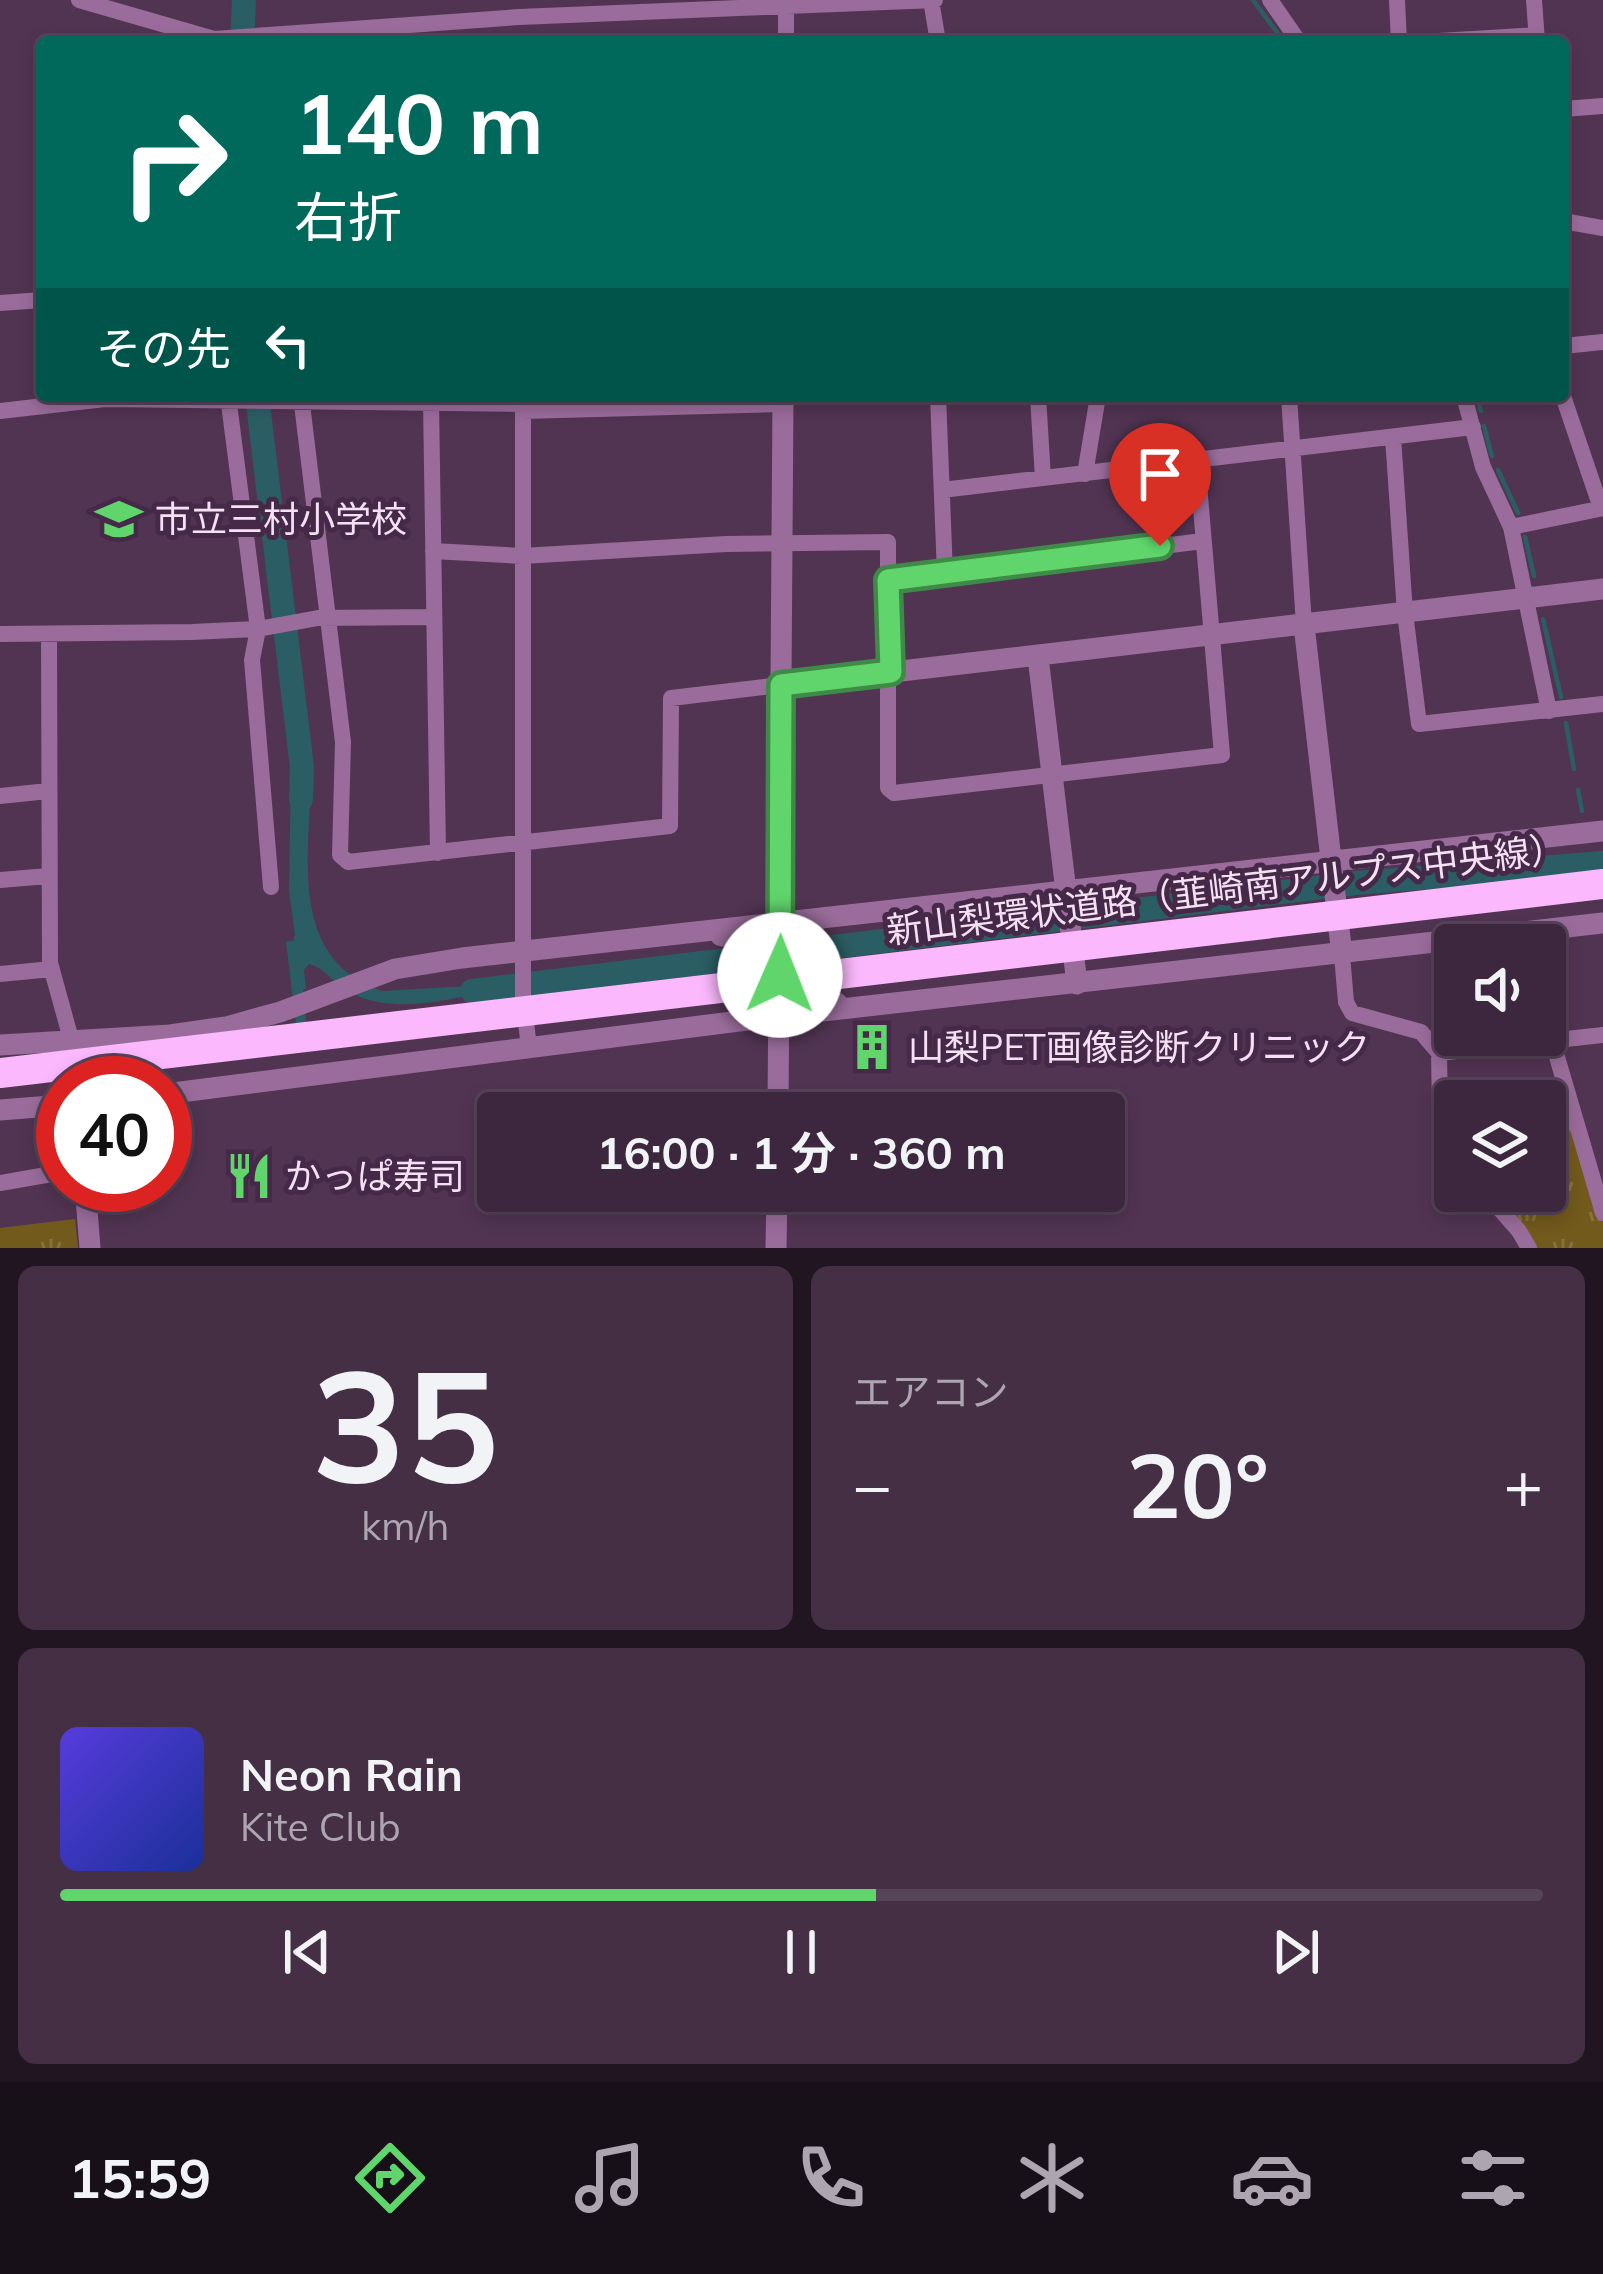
<!DOCTYPE html>
<html lang="ja">
<meta charset="utf-8">
<style>
:root{--surface:#3d273e;--page:#442f45;--text:#f1f3f6;--muted:#ada5b0;--line:#564458;--accent:#5fd56b}
body{margin:0;font-family:Mulish,"Noto Sans JP",sans-serif;background:var(--page);color:var(--text);height:100vh;display:flex;flex-direction:column;font-size:45px;white-space:nowrap}
*{box-sizing:border-box;margin:0}
p{font-size:39px;color:var(--muted)}
.icon{flex:none;width:66px;height:66px;fill:none;stroke:currentColor;stroke-width:2;stroke-linecap:round;stroke-linejoin:round}
.map{position:relative;height:1248px;overflow:hidden}
.details{display:flex;flex-direction:column;gap:18px;padding:18px;background:#221522;flex:1}
.details>*{flex:none}
.hud{position:absolute;left:36px;top:36px;width:1533px;height:366px;border-radius:12px;box-shadow:0 6px 18px #0003,0 0 0 3px var(--line);background:#00695c;color:#fff;overflow:hidden}
.controls{position:absolute;left:1434px;top:924px;display:grid;gap:24px}
.controls a{display:grid;place-items:center;width:132px;height:132px;border-radius:12px;background:var(--surface);box-shadow:0 6px 18px #0003,0 0 0 3px var(--line);font-size:60px}
.speed{position:absolute;left:36px;top:1056px;display:flex;gap:24px;font-size:60px;font-weight:700;text-align:center}
.speed>*{display:grid;place-content:center;width:156px;height:156px;border-radius:50%;background:var(--surface);box-shadow:0 6px 18px #0003,0 0 0 3px var(--line);line-height:1}
.speed .limit{border:18px solid #d22;background:#fff;color:#111}
.pin{position:absolute;display:grid;place-items:center;width:102px;height:102px;color:#fff;margin:-123px -51px;border-radius:50% 50% 50% 0;rotate:-45deg;box-shadow:0 0 12px #0007}
.pin .icon{rotate:45deg}
.me{position:absolute;width:132px;margin:-66px;rotate:1deg;stroke-linejoin:round;filter:drop-shadow(0 0 9px #0008)}
.turn{display:flex;align-items:center;gap:42px;height:252px;padding:0 60px;font-size:54px}
.turn .icon{width:156px;height:156px;stroke-width:2.5}
.turn b{display:block;font-size:84px;line-height:102px}
.then{display:flex;align-items:center;height:114px;padding:0 60px;background:#0003;gap:24px;font-size:45px}
.big{font-size:90px;font-weight:700;line-height:1.1}
.details .widget{flex:1;display:flex;flex-direction:column;justify-content:center;gap:18px;min-width:0;padding:0 42px;border-radius:18px;background:var(--page)}
.details .dial{align-items:center;gap:0}
.dial b{font-size:156px;line-height:1}
.song{display:flex;align-items:center;gap:36px}
.cover{width:144px;height:144px;border-radius:18px;background:linear-gradient(135deg,hsl(250 70% 55%),hsl(230 70% 35%))}
.played{height:12px;border-radius:6px;background:linear-gradient(90deg,var(--accent) 55%,var(--line) 55%)}
.keys{display:flex;justify-content:space-around;direction:ltr}
.heat{display:flex;justify-content:space-between;align-items:center;font-size:66px;direction:ltr}
.details .tiles{flex:1;display:grid;gap:18px;grid-template-columns:1fr 1fr}
.widget:last-child{grid-column:span 2}
.trip{position:absolute;left:477px;top:1092px;width:648px;height:120px;border-radius:12px;background:var(--surface);box-shadow:0 6px 18px #0003,0 0 0 3px var(--line);font-weight:700;line-height:120px;text-align:center}
.menu{display:flex;height:192px;justify-content:space-around;align-items:center;background:#181019;color:var(--muted)}
.menu .icon{width:84px;height:84px}
.menu .on{color:var(--accent)}
.menu b{font-size:54px;color:var(--text)}
.map>svg:first-child{display:block}
.park{fill:url(#park-tufts)}
.water{fill:#2b5e64}
.lines{fill:none;stroke-linecap:round;stroke-linejoin:round}
.stream{stroke:#2b5e64;stroke-width:4.5}
.river{stroke:#2b5e64;stroke-width:24}
.minor{stroke:#9a6c9b;stroke-width:16}
.tertiary{stroke:#9a6c9b;stroke-width:21}
.motorway{stroke:#fbb8fd;stroke-width:30}
.route-casing{stroke:#3e8a46;stroke-width:30}
.route{stroke:#5fd56b;stroke-width:21}
.labels{text-anchor:middle;stroke-width:10;stroke-linejoin:round;paint-order:stroke}
.poi-label{font-size:36px;fill:#f4e1f4;stroke:#462948;text-anchor:start}
.street-label{font-size:36px;fill:#f4e1f4;stroke:#462948}
</style>
<div class="map">
<svg width="1603" height="1248" viewBox="0 0 1603 1248">
<defs>
<pattern id="park-tufts" width="24" height="20" patternUnits="userSpaceOnUse" patternTransform="scale(3)"><rect width="24" height="20" fill="#72591c"/><path d="M3 7l-1-3M5 7V3M7 7l1-3M15 17l-1-3M17 17v-4M19 17l1-3" fill="none" stroke="#87713e"/></pattern>
</defs>
<rect width="100%" height="100%" fill="#513452"/>
<path class="park" d="M 1574,1115 L 1603,1213 L 1603,1248 L 1528,1248 L 1484,1191 L 1545,1191 L 1545,1119 Z
M 75,1219 L 78,1248 L 0,1248 L 0,1228 Z"/>
<path class="water" d="M 291,768 L 312,768 C 310,848 285,959 382,991 L 504,984 L 504,989 C 454,996 405,1016 355,995 C 336,988 328,969 309,964 L 304,970 L 306,988 L 303,990 L 308,1039 L 298,1040 L 286,942 L 293,941 L 295,934 L 289,891 Z"/>
<g class="lines">
<path class="stream" d="M 1253,0 L 1284,42
M 1477,396 L 1481,411
M 1484,426 L 1492,456
M 1498,470 L 1518,513
M 1525,537 L 1534,576
M 1543,619 L 1561,697
M 1566,723 L 1574,769
M 1578,790 L 1582,811"/>
<path class="river" d="M 242,42 L 244,0
M 257,396 L 302,767 L 301,799
M 472,991 L 1356,883 L 1603,863"/>
<path class="minor" d="M 79,0 L 214,39 L 519,17 L 935,0
M 931,0 L 938,42
M 1270,0 L 1299,42
M 1397,0 L 1399,42
M 1534,0 L 1537,41
M 786,42 L 786,1
M 1422,42 L 1537,35
M 1563,109 L 1603,106
M 1563,221 L 1603,228
M 0,303 L 42,300
M 1563,346 L 1603,342
M 228,396 L 258,629 L 252,660 L 271,887
M 301,396 L 343,742 L 340,855 L 348,862 L 670,826 L 671,698 L 781,685
M 523,396 L 523,998 L 529,1047
M 938,396 L 945,574
M 1038,396 L 1043,478
M 1289,396 L 1304,625
M 1464,396 L 1483,467 L 1511,527 L 1549,711
M 1563,396 L 1601,508
M 431,402 L 438,853
M 0,411 L 105,399 L 523,404
M 523,411 L 783,404
M 1393,437 L 1405,613 L 1419,724 L 1603,704
M 1085,474 L 1098,396
M 942,490 L 1473,427
M 1511,527 L 1603,508
M 433,551 L 522,556 L 726,544 L 888,542 L 888,788 L 894,793 L 1222,755 L 1197,461
M 888,580 L 1203,541
M 0,634 L 192,632 L 258,629 L 318,618 L 433,617
M 49,634 L 50,963 L 71,1039
M 0,796 L 48,791
M 0,880 L 48,876
M 1342,955 L 1346,1002 L 1352,1013 L 1421,1032 L 1439,1053 L 1440,1108 L 1455,1150
M 0,974 L 52,969
M 1552,1040 L 1603,1213
M 1439,1053 L 1603,1035
M 1545,1119 L 1574,1115
M 0,1183 L 63,1172
M 1484,1191 L 1519,1231 L 1529,1248"/>
<path class="tertiary" d="M 1304,625 L 1342,955
M 1038,657 L 1077,984
M 781,685 L 1603,589
M 721,936 L 743,937 L 780,960 L 803,931 L 821,918
M 734,1021 L 762,998 L 780,975 L 819,1001 L 837,1003
M 0,1045 L 170,1035 L 226,1027 L 280,1012 L 395,969 L 462,958 L 1603,831
M 165,1094 L 779,1016 L 1603,923
M 0,1110 L 63,1105
M 778,1113 L 783,396
M 85,1185 L 90,1248
M 776,1248 L 777,1191"/>
<path class="motorway" d="M 0,1073 L 1603,884"/>
</g>
<g class="lines">
<defs>
<path id="route" d="M 780,975 L 781,685 L 891,672 L 888,580 L 1160,546"/>
</defs>
<use href="#route" class="route-casing"/>
<use href="#route" class="route"/>
</g>
<defs>
<symbol id="school-bare" viewBox="-9 -9 18 18"><path d="M0-5L7-2L0 1L-7-2ZM-4 1L0 2.5L4 1V4Q0 6-4 4Z" fill="#5fd56b" stroke="#462948" stroke-width="2.5" paint-order="stroke"/></symbol>
<symbol id="building-bare" viewBox="-9 -9 18 18"><path d="M-4-6H4V6H1V3H-1V6H-4ZM-2.5-4.3h1.7v1.8h-1.7ZM.8-4.3h1.7v1.8H.8ZM-2.5-1h1.7V.8h-1.7ZM.8-1h1.7V.8H.8Z" fill="#5fd56b" stroke="#462948" stroke-width="2.5" paint-order="stroke"/></symbol>
<symbol id="restaurant-bare" viewBox="-9 -9 18 18"><path d="M-5-6h1v4h1v-4h1v4h1v-4h1v5L-1.5 .5V6h-2V.5L-5-1ZM5-6V6H3V1.5H1.5Q1.5-4 5-6Z" fill="#5fd56b" stroke="#462948" stroke-width="2.5" paint-order="stroke"/></symbol>
</defs>
<g fill-rule="evenodd">
<use href="#school-bare" x="86" y="486" width="66" height="66"/>
<use href="#building-bare" x="839" y="1014" width="66" height="66"/>
<use href="#restaurant-bare" x="216" y="1143" width="66" height="66"/>
</g>
<g class="labels">
<g class="poi-label">
<text x="155" y="532">市立三村小学校</text>
<text x="908" y="1060">山梨PET画像診断クリニック</text>
<text x="285" y="1189">かっぱ寿司</text>
</g>
<g class="street-label">
<text transform="translate(1226 889) rotate(-7)" y="13">新山梨環状道路（韮崎南アルプス中央線）</text>
</g>
</g>
</svg>
<div class="controls">
<a><svg class="icon" aria-label="sound" viewBox="0 0 24 24"><path d="M4 9h4l5-4v14l-5-4H4zM17 9q2 3 0 6"/></svg></a>
<a><svg class="icon" aria-label="layers" viewBox="0 0 24 24"><path d="M12 4l9 5-9 5-9-5zM3 14l9 5 9-5"/></svg></a>
</div>
<div class="speed"><div class="limit">40</div></div>
<div class="pin" style="left:1160px;top:546px;background:#d93025"><svg class="icon" aria-label="arrive" viewBox="0 0 24 24"><path d="M6 21V4h12l-3 4 3 4H6"/></svg></div>
<svg class="me" style="left:780px;top:975px" viewBox="-20 -20 40 40"><circle r="19" fill="#fff"/><path d="M0-13L10 11 0 6-10 11z" fill="#5fd56b"/></svg>
<div class="trip">16:00 · 1 分 · 360 m</div>
<div class="hud">
<div class="turn"><svg class="icon" aria-label="right" viewBox="0 0 24 24"><path d="M7 20v-9h11M14 6l5 5-5 5"/></svg><div><b>140 m</b>右折</div></div>
<div class="then">その先<svg class="icon" aria-label="left" viewBox="0 0 24 24"><path d="M17 20v-9H6M10 6l-5 5 5 5"/></svg></div>
</div>
</div>
<section class="details">
<div class="tiles">
<div class="widget dial"><b>35</b><p>km/h</p></div>
<div class="widget"><p>エアコン</p>
<div class="heat"><a>−</a><b class="big">20°</b><a>+</a></div>
</div>
<div class="widget">
<div class="song"><i class="cover"></i><div><b>Neon Rain</b><p>Kite Club</p></div></div>
<div class="played"></div>
<div class="keys"><svg class="icon" aria-label="previous" viewBox="0 0 24 24"><path d="M18 5L8 12l10 7zM5 5v14"/></svg><svg class="icon" aria-label="pause" viewBox="0 0 24 24"><path d="M8 5v14M16 5v14"/></svg><svg class="icon" aria-label="next" viewBox="0 0 24 24"><path d="M6 5l10 7-10 7zM19 5v14"/></svg></div>
</div>
</div>
</section>
<nav class="menu">
<b>15:59</b>
<svg class="icon on" aria-label="directions" viewBox="0 0 24 24"><path d="M12 3l9 9-9 9-9-9zM9 14v-3h6M13 9l2 2-2 2"/></svg>
<svg class="icon" aria-label="music" viewBox="0 0 24 24"><path d="M9 18V5l10-2v13"/><circle cx="6" cy="18" r="3"/><circle cx="16" cy="16" r="3"/></svg>
<svg class="icon" aria-label="phone" viewBox="0 0 24 24"><path d="M5 4h4l2 5-3 2q2 4 5 5l2-3 5 2v4C11 20 4 13 5 4z"/></svg>
<svg class="icon" aria-label="climate" viewBox="0 0 24 24"><path d="M12 3v18M4 7l16 10M4 17L20 7"/></svg>
<svg class="icon" aria-label="car" viewBox="0 0 24 24"><path d="M5 17H2v-5l4-1 3-4h7l3 4 3 1v5h-3M9 17h6M6 11h13"/><circle cx="7" cy="17" r="2"/><circle cx="17" cy="17" r="2"/></svg>
<svg class="icon" aria-label="filters" viewBox="0 0 24 24"><path d="M4 7h16M4 17h16"/><circle cx="9" cy="7" r="2"/><circle cx="15" cy="17" r="2"/></svg>
</nav>
